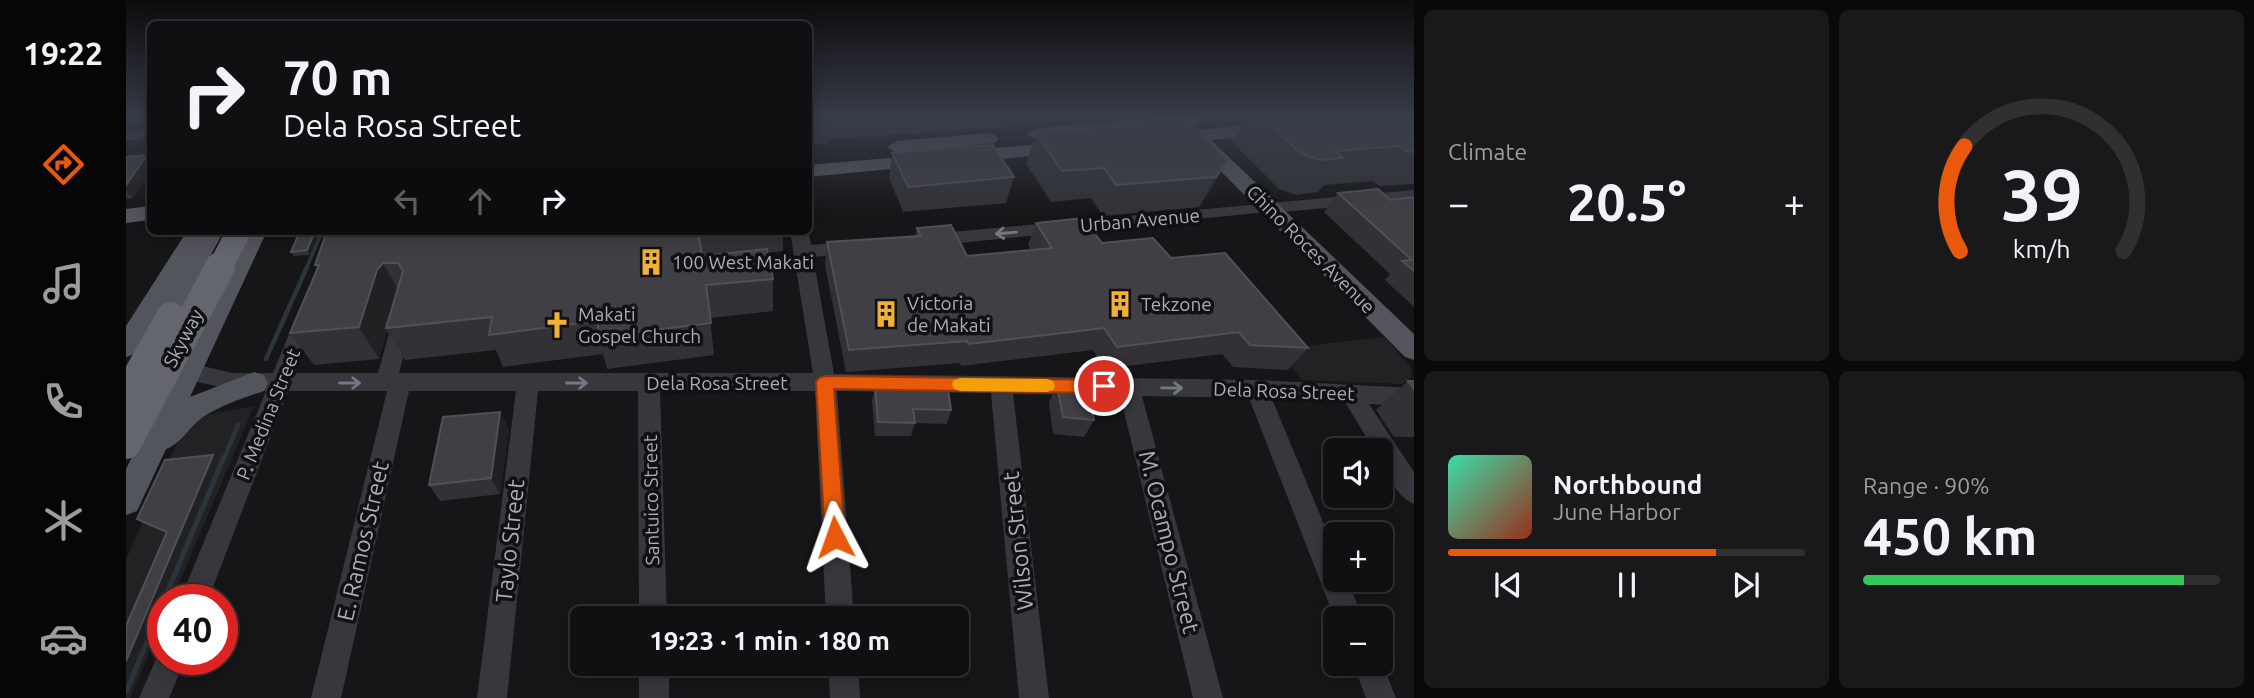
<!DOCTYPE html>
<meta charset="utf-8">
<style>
:root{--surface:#101012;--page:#19191b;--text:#f1f3f6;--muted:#9c9d9f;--line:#303032;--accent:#ea580c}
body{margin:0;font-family:Ubuntu,sans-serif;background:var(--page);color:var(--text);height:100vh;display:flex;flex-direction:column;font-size:26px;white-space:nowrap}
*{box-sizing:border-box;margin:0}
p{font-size:23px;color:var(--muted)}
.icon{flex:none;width:38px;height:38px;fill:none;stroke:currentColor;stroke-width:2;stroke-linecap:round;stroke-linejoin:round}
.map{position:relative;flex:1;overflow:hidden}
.drawer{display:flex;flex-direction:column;gap:10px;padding:10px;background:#09090a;width:840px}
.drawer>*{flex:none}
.top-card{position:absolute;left:21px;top:21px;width:665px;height:214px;border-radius:10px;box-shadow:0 4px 18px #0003,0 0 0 2px var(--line);background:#101012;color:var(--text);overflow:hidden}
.fabs{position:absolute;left:1197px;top:438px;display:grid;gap:14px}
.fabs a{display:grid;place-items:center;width:70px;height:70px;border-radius:10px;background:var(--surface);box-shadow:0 4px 18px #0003,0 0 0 2px var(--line);font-size:35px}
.speed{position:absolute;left:21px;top:584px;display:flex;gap:14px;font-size:35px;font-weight:700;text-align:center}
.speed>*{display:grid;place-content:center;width:91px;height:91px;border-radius:50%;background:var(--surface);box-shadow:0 4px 18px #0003,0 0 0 2px var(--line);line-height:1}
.speed .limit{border:10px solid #d22;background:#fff;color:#111}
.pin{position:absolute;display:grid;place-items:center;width:60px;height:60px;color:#fff;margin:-30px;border:4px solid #fff;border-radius:50%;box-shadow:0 2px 7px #0007}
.me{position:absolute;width:77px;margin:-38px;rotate:356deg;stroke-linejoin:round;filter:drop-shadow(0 0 5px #0008)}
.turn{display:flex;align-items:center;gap:24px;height:147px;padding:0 21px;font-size:32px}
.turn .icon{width:91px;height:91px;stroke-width:2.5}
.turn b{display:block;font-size:49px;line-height:60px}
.lanes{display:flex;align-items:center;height:66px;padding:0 21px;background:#0003;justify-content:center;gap:35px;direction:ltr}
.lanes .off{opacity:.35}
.big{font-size:52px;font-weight:600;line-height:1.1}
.drawer .card{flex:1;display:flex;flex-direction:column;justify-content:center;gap:10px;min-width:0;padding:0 24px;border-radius:10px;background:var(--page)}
.drawer .dial{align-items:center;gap:0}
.dial svg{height:182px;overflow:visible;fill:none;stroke:var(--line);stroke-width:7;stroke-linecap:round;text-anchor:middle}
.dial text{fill:var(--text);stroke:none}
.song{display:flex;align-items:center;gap:21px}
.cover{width:84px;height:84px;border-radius:10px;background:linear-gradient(135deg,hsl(160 70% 55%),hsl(10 70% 35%))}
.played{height:7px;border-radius:4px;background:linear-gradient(90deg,var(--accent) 75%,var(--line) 75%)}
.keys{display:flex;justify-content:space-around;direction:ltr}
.heat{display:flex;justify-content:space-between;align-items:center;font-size:38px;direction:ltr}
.charge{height:10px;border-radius:5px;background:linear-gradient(90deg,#34c759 90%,var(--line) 0)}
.drawer .tiles{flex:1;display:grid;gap:10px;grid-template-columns:repeat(2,1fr)}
.trip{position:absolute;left:444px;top:606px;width:399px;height:70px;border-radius:10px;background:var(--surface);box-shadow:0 4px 18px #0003,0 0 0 2px var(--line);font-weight:600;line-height:70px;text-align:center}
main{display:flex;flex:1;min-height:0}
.tabs{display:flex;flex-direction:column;width:126px;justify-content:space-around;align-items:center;background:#060607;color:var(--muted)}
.tabs .icon{width:49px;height:49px}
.tabs .active{color:var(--accent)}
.tabs b{font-size:32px;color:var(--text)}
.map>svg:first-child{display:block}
.built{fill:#222225}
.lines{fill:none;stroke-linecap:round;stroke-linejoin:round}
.stream-far2{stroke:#2c353c;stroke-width:3.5}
.stream-far1{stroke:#2c353c;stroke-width:4.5}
.stream{stroke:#2c353c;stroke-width:5}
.minor{fill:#37383d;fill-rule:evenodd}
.major{fill:#53555c;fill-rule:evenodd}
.major-bridge-far1{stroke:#53555c;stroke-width:21}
.major-bridge{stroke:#53555c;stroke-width:26}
.highway-bridge-far1{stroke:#63666e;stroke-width:24}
.highway-bridge{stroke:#63666e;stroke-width:30}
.wall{fill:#323236}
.shaded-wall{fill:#212124}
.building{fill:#3f3f44;stroke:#4f5156;stroke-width:2}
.oneway{stroke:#757881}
.route{fill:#ea580c;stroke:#983908;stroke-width:2}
.slow{fill:#f59e0b}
.labels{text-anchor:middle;stroke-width:7;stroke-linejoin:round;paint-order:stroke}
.street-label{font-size:19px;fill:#a8adb8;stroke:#111113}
.poi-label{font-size:19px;fill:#a8adb8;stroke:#111113;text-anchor:start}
.near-street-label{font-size:23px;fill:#a8adb8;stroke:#111113}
</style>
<main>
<nav class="tabs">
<b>19:22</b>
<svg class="icon active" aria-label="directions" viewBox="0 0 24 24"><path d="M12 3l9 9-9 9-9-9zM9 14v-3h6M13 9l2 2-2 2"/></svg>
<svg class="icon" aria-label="music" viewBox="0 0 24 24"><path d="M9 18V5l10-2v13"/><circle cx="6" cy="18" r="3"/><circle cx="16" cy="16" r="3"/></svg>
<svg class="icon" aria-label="phone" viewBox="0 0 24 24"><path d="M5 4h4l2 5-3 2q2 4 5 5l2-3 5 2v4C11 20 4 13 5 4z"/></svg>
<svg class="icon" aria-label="climate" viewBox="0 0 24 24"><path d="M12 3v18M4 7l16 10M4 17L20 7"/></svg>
<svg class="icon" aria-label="car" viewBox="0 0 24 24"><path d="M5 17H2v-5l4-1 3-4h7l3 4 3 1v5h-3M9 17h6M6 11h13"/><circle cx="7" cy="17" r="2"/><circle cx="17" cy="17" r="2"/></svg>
</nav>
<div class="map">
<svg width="1288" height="698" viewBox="0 0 1288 698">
<rect width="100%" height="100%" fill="#161618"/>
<path class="built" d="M 1258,337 L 1285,367 L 1286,377 L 1276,384 L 1176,380 L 1150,349 Z
M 128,406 L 46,600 L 37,600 L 37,621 L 4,698 L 0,698 L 0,560 L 47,451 L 68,417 Z"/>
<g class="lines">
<path class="stream-far2" d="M 180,269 L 195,234"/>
<path class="stream-far1" d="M 140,359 L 181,267
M 98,459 L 112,425"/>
<path class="stream" d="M 38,600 L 98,457
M 0,692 L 37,604"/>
<path class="minor" d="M 24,129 L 24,138 L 0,141 L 0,131 Z
M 1288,190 L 1288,200 L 1156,212 L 1150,211 L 804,246 L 795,240 L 804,234 Z
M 664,231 L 682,231 L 685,245 L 730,241 L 739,247 L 730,253 L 687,257 L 708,374 L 1131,380 L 1288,388 L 1288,406 L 1243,404 L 1288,472 L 1288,504 C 1271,498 1255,467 1255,450 L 1248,450 L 1219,402 L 1146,399 L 1209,551 L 1209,579 L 1221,579 L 1237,618 L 1209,619 L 1123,398 L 1016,396 L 1097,698 L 1067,698 L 994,395 L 887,394 L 923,698 L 893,698 L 865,393 L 711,391 L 728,618 L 700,618 L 689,391 L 534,391 L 541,618 L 513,618 L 512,391 L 412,391 L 381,698 L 351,698 L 390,391 L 283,391 L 215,698 L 185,698 L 261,391 L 162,391 L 82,600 L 54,600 L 140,391 C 110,391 84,386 55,377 L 52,371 L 55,365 L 63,363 L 107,373 L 147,373 L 170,317 L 173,312 L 180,310 L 187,312 L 190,317 L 168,373 L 252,373 L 267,319 L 270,314 L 277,312 L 284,314 L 287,319 L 273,373 L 687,373 Z
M 37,648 L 37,660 L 59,660 L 43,698 L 13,698 L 34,650 Z
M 1255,661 L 1256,663 L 1270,698 L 1240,698 L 1227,663 L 1255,663 Z
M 513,663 L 543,663 L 543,698 L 513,698 Z
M 702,663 L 732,663 L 734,698 L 704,698 Z"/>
<path class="major" d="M 1035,117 L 1076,117 L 1077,120 L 1068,126 L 911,140 L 901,134 L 911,128 Z
M 1147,123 L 1157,129 L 1154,133 L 1085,140 L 1288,334 L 1288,360 L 1279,357 L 1066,142 L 1042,144 L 1032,138 L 1042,132 Z
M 862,133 L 869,135 L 872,139 L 869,143 L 771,153 L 761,147 L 771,141 Z
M 938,142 L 945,144 L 948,148 L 945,152 L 836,163 L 829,161 L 826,157 L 829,153 L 836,151 Z
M 798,155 L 805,157 L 808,161 L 805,165 L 682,177 L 682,165 Z
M 24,206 L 24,220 L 0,223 L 0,209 Z
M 61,231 L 83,231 L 9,354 L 0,357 L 0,326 Z
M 119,231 L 141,231 L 64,397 L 128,372 L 138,375 L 142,383 L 138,391 C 117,398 95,405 77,417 C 63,427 55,444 40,449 L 11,511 L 0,515 L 0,469 Z"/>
<path class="major-bridge-far1" d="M 65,269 L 86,231"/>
<path class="major-bridge" d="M 28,333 L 66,267"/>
<path class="highway-bridge-far1" d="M 93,269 L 113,231"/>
<path class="highway-bridge" d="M 0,397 L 45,317
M 0,444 L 94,267"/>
</g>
<path class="wall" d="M 0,117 L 24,117 L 24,123 L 0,125 Z
M 682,117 L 983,117 L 886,127 L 703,139 L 703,143 L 682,145 Z
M 1120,117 L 1288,117 L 1288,184 L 1254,186 L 1247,181 L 1198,185 L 1192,192 L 1170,195 L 1153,189 L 1106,142 Z
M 910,134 L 1101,161 L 1084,191 L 1073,207 L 977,216 L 965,198 L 925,202 L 900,164 Z
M 766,153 L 888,177 L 880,203 L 777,212 L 763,178 Z
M 21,155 L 24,160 L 24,172 L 7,198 L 0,199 L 0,157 Z
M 1212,193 L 1264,200 L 1288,197 L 1288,307 L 1259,280 L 1264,274 L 1198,212 Z
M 910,223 L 976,243 L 1045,258 L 1182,348 L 1162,370 L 1107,367 L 1096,354 L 978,369 L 967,350 L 835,366 L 834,363 L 720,372 L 699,265 L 701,242 L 789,236 L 791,228 L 841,256 L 905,250 L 902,245 Z
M 201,231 L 657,231 L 657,251 L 641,253 L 647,279 L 647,311 L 584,318 L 588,355 L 481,369 L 477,354 L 377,367 L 370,350 L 279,360 L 261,331 L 253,359 L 188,365 L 164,333 L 191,269 L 189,265 Z
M 192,234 L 184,255 L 168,256 L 165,252 Z
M 1282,381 L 1288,381 L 1288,437 L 1268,437 L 1250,410 Z
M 931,385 L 968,420 L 958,437 L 927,434 L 923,402 Z
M 749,387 L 825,410 L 821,424 L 789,423 L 785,436 L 749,436 L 746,401 Z
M 383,429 L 374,494 L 314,501 L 303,485 Z
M 92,459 L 0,681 L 0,626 L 40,533 L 17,523 L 11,519 Z"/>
<path class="shaded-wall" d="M 21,155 L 24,160 L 24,172 L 7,198 L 0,190 L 0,185 Z
M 1101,161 L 1084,191 L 1073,207 L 1090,177 Z
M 189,231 L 190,231 L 192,234 L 184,255 L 181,250 Z
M 257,263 L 275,295 L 260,328 L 261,331 L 253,359 L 233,327 L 251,270 Z
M 374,412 L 383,429 L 374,494 L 365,478 Z
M 87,455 L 92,459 L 0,681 L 0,661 Z"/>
<path class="building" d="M 1135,117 L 1288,117 L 1288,151 L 1282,152 L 1274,146 L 1210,151 L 1217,158 L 1194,160 L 1176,154 Z
M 1047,123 L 1073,131 L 1101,161 L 1090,177 L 990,185 L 978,168 L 936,171 L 910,134 Z
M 867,145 L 888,177 L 782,187 L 766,153 Z
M 21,155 L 0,185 L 0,157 Z
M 1252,189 L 1264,200 L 1288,197 L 1288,271 L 1276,261 L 1286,260 L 1212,193 Z
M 957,218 L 976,243 L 1027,238 L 1045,258 L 1099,253 L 1182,348 L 1124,345 L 1113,332 L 991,347 L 978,328 L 843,344 L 841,341 L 723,350 L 701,242 L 795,236 L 791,228 L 825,225 L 841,256 L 926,248 L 910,223 Z
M 174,231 L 189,231 L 181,250 L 165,252 Z
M 201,231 L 572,231 L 576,256 L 641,249 L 647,279 L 580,285 L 585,323 L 472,337 L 472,321 L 363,335 L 366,317 L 260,328 L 277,271 L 272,263 L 257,263 L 251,270 L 233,327 L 164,333 L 193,265 L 189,265 Z
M 1282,381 L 1288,381 L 1288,389 Z
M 931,385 L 962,388 L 968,420 L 937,417 Z
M 749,387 L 822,389 L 825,410 L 787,409 L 789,423 L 752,422 Z
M 374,412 L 365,478 L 303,485 L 317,417 Z
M 87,455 L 0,661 L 0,626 L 41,532 L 11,519 L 39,460 Z"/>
<defs><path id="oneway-shaft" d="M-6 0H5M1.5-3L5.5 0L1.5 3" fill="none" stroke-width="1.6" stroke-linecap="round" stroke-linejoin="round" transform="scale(1.75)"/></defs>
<g class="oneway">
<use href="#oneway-shaft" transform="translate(880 233) rotate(175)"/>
<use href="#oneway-shaft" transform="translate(224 383)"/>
<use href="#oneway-shaft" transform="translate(451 383)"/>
<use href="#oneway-shaft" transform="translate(1046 388) rotate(1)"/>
</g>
<linearGradient id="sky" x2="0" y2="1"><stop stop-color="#0c0c0d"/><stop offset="0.54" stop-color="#363c48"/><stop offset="1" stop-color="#363c48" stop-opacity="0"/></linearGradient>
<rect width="1288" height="215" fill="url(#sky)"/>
<path class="route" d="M 699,376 L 978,380 L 984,382 L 986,386 L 984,391 L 978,393 L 708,389 L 719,537 L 716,543 L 709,546 L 702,543 L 699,537 L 690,382 L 693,378 Z"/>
<path class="slow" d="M 834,378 L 921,379 L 927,381 L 929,386 L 927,390 L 921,392 L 834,391 L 828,389 L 826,384 L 828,380 Z"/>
<defs>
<symbol id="building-bare" viewBox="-9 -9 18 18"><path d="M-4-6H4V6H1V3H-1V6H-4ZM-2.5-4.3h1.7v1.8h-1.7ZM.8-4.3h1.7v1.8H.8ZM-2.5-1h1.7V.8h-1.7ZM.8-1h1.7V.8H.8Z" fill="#f2b134" stroke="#111113" stroke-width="2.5" paint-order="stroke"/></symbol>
<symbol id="church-bare" viewBox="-9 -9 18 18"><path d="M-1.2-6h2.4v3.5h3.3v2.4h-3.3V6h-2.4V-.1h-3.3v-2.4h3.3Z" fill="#f2b134" stroke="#111113" stroke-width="2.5" paint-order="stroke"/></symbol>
</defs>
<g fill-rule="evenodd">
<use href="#building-bare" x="506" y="243" width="38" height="38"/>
<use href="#building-bare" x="975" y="285" width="38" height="38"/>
<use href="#building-bare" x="741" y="295" width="38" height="38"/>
<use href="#church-bare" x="412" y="306" width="38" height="38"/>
</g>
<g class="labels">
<g class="street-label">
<text transform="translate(1014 220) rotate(-5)" y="7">Urban Avenue</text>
<text transform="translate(1185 249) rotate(45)" y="7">Chino Roces Avenue</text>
<text transform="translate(57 338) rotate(-62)" y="7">Skyway</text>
<text x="591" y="390">Dela Rosa Street</text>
<text transform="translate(1158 391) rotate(2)" y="7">Dela Rosa Street</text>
<text transform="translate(142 414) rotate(-68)" y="7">P. Medina Street</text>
<text transform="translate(525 500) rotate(-91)" y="7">Santuico Street</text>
</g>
<g class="poi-label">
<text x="546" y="269">100 West Makati</text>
<text x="781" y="310">Victoria<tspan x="781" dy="22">de Makati</tspan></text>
<text x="1015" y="311">Tekzone</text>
<text x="452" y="321">Makati<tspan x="452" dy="22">Gospel Church</tspan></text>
</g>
<g class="near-street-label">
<text transform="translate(237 541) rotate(-77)" y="8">E. Ramos Street</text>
<text transform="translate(384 541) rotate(-84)" y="8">Taylo Street</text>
<text transform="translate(892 541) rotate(-96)" y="8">Wilson Street</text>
<text transform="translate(1043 542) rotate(76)" y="8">M. Ocampo Street</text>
</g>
</g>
</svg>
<div class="fabs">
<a><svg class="icon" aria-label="sound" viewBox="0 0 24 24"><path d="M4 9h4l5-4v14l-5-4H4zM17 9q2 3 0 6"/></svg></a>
<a>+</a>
<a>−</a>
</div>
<div class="speed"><div class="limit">40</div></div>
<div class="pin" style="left:978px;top:386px;background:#d93025"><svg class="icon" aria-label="arrive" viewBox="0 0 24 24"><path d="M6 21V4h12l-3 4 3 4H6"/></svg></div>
<svg class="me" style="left:709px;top:537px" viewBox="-20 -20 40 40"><path d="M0-17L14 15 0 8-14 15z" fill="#ea580c" stroke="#fff" stroke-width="4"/></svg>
<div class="trip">19:23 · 1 min · 180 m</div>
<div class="top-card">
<div class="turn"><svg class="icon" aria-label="right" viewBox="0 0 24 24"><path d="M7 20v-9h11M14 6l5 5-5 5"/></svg><div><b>70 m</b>Dela Rosa Street</div></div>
<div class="lanes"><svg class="icon off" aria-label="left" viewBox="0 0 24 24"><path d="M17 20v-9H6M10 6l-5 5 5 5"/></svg><svg class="icon off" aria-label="ahead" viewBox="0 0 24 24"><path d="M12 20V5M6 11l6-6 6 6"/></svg><svg class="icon" aria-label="right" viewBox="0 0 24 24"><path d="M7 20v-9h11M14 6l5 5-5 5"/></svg></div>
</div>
</div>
<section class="drawer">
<div class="tiles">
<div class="card"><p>Climate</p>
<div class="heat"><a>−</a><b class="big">20.5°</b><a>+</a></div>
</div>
<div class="card dial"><svg viewBox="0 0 100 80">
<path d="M14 69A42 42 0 1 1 86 69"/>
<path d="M14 69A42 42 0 0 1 16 23" stroke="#ea580c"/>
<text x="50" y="56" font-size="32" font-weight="700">39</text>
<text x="50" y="72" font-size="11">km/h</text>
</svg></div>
<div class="card">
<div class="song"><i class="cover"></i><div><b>Northbound</b><p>June Harbor</p></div></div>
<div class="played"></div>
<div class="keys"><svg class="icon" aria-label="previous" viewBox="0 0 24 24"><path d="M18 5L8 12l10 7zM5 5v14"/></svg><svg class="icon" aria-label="pause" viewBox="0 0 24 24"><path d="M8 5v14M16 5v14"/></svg><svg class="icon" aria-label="next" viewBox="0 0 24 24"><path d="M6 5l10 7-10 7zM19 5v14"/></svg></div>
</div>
<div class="card"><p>Range · 90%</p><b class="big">450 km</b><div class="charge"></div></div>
</div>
</section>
</main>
